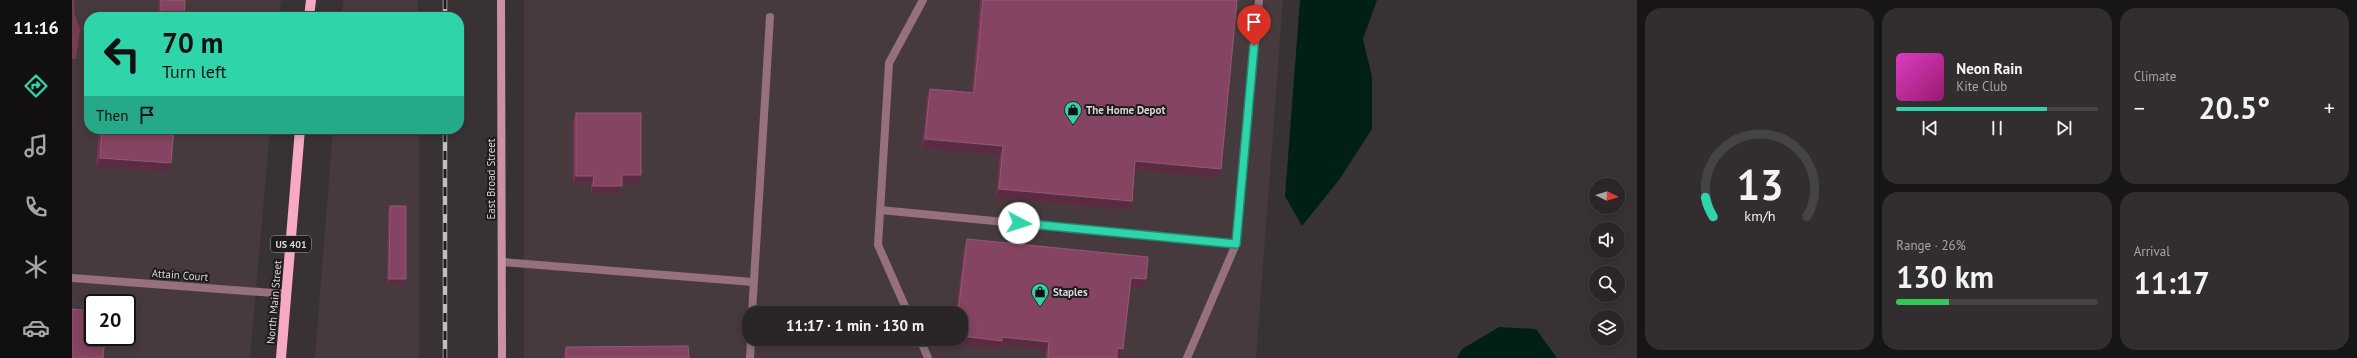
<!DOCTYPE html>
<meta charset="utf-8">
<style>
:root{--surface:#2a2627;--page:#322e2f;--text:#f1f3f6;--muted:#a5a5a7;--line:#464344;--accent:#2fd4aa}
body{margin:0;font-family:"PT Sans",sans-serif;background:var(--page);color:var(--text);height:100vh;display:flex;flex-direction:column;font-size:15px;white-space:nowrap}
*{box-sizing:border-box;margin:0}
p{font-size:13px;color:var(--muted)}
.icon{flex:none;width:22px;height:22px;fill:none;stroke:currentColor;stroke-width:2;stroke-linecap:round;stroke-linejoin:round}
.map{position:relative;flex:1;overflow:hidden}
.side{display:flex;flex-direction:column;gap:8px;padding:8px;background:#171515;width:720px}
.side>*{flex:none}
.banner{position:absolute;left:12px;top:12px;width:380px;height:122px;border-radius:16px;box-shadow:0 2px 10px #0003,0 0 0 1px var(--line);background:#2fd4aa;color:#111;overflow:hidden}
.needle{width:26px;rotate:95deg}
.controls{position:absolute;left:1517px;top:178px;display:grid;gap:8px}
.controls a{display:grid;place-items:center;width:36px;height:36px;border-radius:50%;background:var(--surface);box-shadow:0 2px 10px #0003,0 0 0 1px var(--line);font-size:20px}
.speed{position:absolute;left:12px;top:294px;display:flex;gap:8px;font-size:20px;font-weight:700;text-align:center}
.speed>*{display:grid;place-content:center;width:52px;height:52px;border-radius:50%;background:var(--surface);box-shadow:0 2px 10px #0003,0 0 0 1px var(--line);line-height:1}
.speed .limit{border:2px solid #111;border-radius:6px;background:#fff;color:#111}
.pin{position:absolute;display:grid;place-items:center;width:34px;height:34px;color:#fff;margin:-41px -17px;border-radius:50% 50% 50% 0;rotate:-45deg;box-shadow:0 0 4px #0007}
.pin .icon{rotate:45deg}
.me{position:absolute;width:44px;margin:-22px;rotate:95deg;stroke-linejoin:round;filter:drop-shadow(0 0 3px #0008)}
.turn{display:flex;align-items:center;gap:14px;height:84px;padding:0 12px;font-size:18px}
.turn .icon{width:52px;height:52px;stroke-width:2.5}
.turn b{display:block;font-size:28px;line-height:34px}
.then{display:flex;align-items:center;height:38px;padding:0 12px;background:#0003;gap:8px;font-size:15px}
.big{font-size:30px;font-weight:700;line-height:1.1}
.side .widget{flex:1;display:flex;flex-direction:column;justify-content:center;gap:6px;min-width:0;padding:0 14px;border-radius:16px;background:var(--page)}
.side .dial{align-items:center;gap:0}
.dial svg{height:104px;overflow:visible;fill:none;stroke:var(--line);stroke-width:7;stroke-linecap:round;text-anchor:middle}
.dial text{fill:var(--text);stroke:none}
.song{display:flex;align-items:center;gap:12px}
.cover{width:48px;height:48px;border-radius:6px;background:linear-gradient(135deg,hsl(310 70% 55%),hsl(320 70% 35%))}
.played{height:4px;border-radius:2px;background:linear-gradient(90deg,var(--accent) 75%,var(--line) 75%)}
.keys{display:flex;justify-content:space-around;direction:ltr}
.heat{display:flex;justify-content:space-between;align-items:center;font-size:22px;direction:ltr}
.charge{height:6px;border-radius:3px;background:linear-gradient(90deg,#34c759 26%,var(--line) 0)}
.side .tiles{flex:1;display:grid;gap:8px;grid-template-columns:repeat(3,1fr)}
.widget:first-child{grid-row:span 2}
.trip{position:absolute;left:670px;top:306px;width:226px;height:40px;border-radius:16px;background:var(--surface);box-shadow:0 2px 10px #0003,0 0 0 1px var(--line);font-weight:700;line-height:40px;text-align:center}
main{display:flex;flex:1;min-height:0}
.menu{display:flex;flex-direction:column;width:72px;justify-content:space-around;align-items:center;background:#110f10;color:var(--muted)}
.menu .icon{width:28px;height:28px}
.menu .on{color:var(--accent)}
.menu b{font-size:18px;color:var(--text)}
.map>svg:first-child{display:block}
.built{fill:#473a3e;fill-rule:evenodd}
.green{fill:#763d54}
.water{fill:#002016}
.lines{fill:none;stroke-linecap:round;stroke-linejoin:round}
.service{stroke:#96707d;stroke-width:8}
.minor{stroke:#96707d;stroke-width:8}
.secondary{stroke:#cc90a6;stroke-width:8}
.primary{stroke:#f7a9c6;stroke-width:10}
.rail-casing{stroke:#c2bdbf;stroke-width:4.5}
.rail{stroke:#1d1b1c;stroke-width:3;stroke-dasharray:9;stroke-linecap:butt}
.wall{fill:#7a3253}
.shaded-wall{fill:#5b2b41}
.building{fill:#854461;stroke:#925b74}
.route-casing{stroke:#1f8a6e;stroke-width:10}
.route{stroke:#2fd4aa;stroke-width:7}
.labels{text-anchor:middle;stroke-width:4;stroke-linejoin:round;paint-order:stroke}
.shield{fill:#1d1b1c;stroke:#a19e9f;stroke-width:1}
.shield-label{font-size:10px;font-weight:bold;fill:#dad6d7}
.poi-label{font-size:11px;font-weight:bold;fill:#dad6d7;stroke:#1d1b1c;text-anchor:start}
.street-label{font-size:11px;fill:#dad6d7;stroke:#1d1b1c}
</style>
<main>
<nav class="menu">
<b>11:16</b>
<svg class="icon on" aria-label="directions" viewBox="0 0 24 24"><path d="M12 3l9 9-9 9-9-9zM9 14v-3h6M13 9l2 2-2 2"/></svg>
<svg class="icon" aria-label="music" viewBox="0 0 24 24"><path d="M9 18V5l10-2v13"/><circle cx="6" cy="18" r="3"/><circle cx="16" cy="16" r="3"/></svg>
<svg class="icon" aria-label="phone" viewBox="0 0 24 24"><path d="M5 4h4l2 5-3 2q2 4 5 5l2-3 5 2v4C11 20 4 13 5 4z"/></svg>
<svg class="icon" aria-label="climate" viewBox="0 0 24 24"><path d="M12 3v18M4 7l16 10M4 17L20 7"/></svg>
<svg class="icon" aria-label="car" viewBox="0 0 24 24"><path d="M5 17H2v-5l4-1 3-4h7l3 4 3 1v5h-3M9 17h6M6 11h13"/><circle cx="7" cy="17" r="2"/><circle cx="17" cy="17" r="2"/></svg>
</nav>
<div class="map">
<svg width="1565" height="358" viewBox="0 0 1565 358">
<rect width="100%" height="100%" fill="#383234"/>
<path class="built" d="M 0,0 L 209,0 L 207,17 L 17,17 L 17,129 L 198,129 L 178,358 L 0,358 ZM 21,303 L 55,303 L 55,337 L 21,337 Z
M 271,0 L 346,0 L 346,17 L 270,17 Z
M 452,0 L 1211,0 L 1184,358 L 452,358 ZM 677,313 L 889,313 L 889,339 L 677,339 Z
M 261,129 L 347,129 L 347,358 L 243,358 Z"/>
<path class="green" d="M 0,0 L 2,0 L 3,15 L 8,29 L 4,59 L 0,59 Z"/>
<path class="water" d="M 1228,0 L 1305,0 L 1291,39 L 1300,77 L 1300,129 L 1267,180 L 1230,226 L 1213,196 Z
M 1427,327 L 1464,329 L 1485,358 L 1385,358 L 1390,349 Z"/>
<g class="lines">
<path class="service" d="M 808,210 L 1164,244
M 430,262 L 681,282
M 680,313 L 698,17
M 836,313 L 806,245 L 817,63 L 851,0
M 848,339 L 856,358
M 678,358 L 679,339
M 1115,358 L 1164,244 L 1187,0"/>
<path class="minor" d="M 0,278 L 215,294"/>
<path class="secondary" d="M 429,0 L 430,358"/>
<path class="primary" d="M 237,17 L 239,0
M 209,358 L 228,129"/>
<defs>
<path id="rail" d="M 373,0 L 373,17
M 373,358 L 373,129"/>
</defs>
<use href="#rail" class="rail-casing"/>
<use href="#rail" class="rail"/>
</g>
<path class="wall" d="M 87,0 L 113,0 L 112,17 L 86,17 Z
M 908,0 L 1165,0 L 1146,178 L 1062,170 L 1057,210 L 924,198 L 928,155 L 850,148 L 855,98 L 858,89 L 900,92 Z
M 504,113 L 569,175 L 567,183 L 550,183 L 547,194 L 519,194 L 519,184 L 501,183 L 501,120 Z
M 27,129 L 102,129 L 96,172 L 24,167 Z
M 318,206 L 332,285 L 315,284 L 316,212 Z
M 895,239 L 1074,279 L 1071,288 L 1058,287 L 1051,349 L 1048,358 L 973,358 L 974,350 L 928,346 L 926,349 L 880,344 L 880,339 L 889,339 L 889,313 L 884,313 L 892,248 Z
M 494,347 L 617,358 L 491,358 L 491,356 Z"/>
<path class="shaded-wall" d="M 853,139 L 931,146 L 928,155 L 850,148 Z
M 28,158 L 99,163 L 96,172 L 24,167 Z
M 1063,161 L 1149,169 L 1146,178 L 1060,170 Z
M 550,175 L 569,175 L 567,183 L 547,183 Z
M 504,176 L 522,176 L 519,184 L 501,183 Z
M 521,186 L 550,186 L 547,194 L 519,194 Z
M 927,189 L 1060,201 L 1057,210 L 924,198 Z
M 1059,278 L 1074,279 L 1071,288 L 1055,287 Z
M 317,279 L 334,279 L 332,285 L 315,284 Z
M 889,336 L 930,337 L 977,342 L 974,350 L 928,346 L 926,349 L 880,344 L 881,339 L 889,339 Z
M 1045,348 L 1051,349 L 1048,358 L 1042,357 Z"/>
<path class="building" d="M 89,0 L 113,0 L 112,17 L 89,17 Z
M 911,0 L 1165,0 L 1149,169 L 1063,161 L 1060,201 L 927,189 L 931,146 L 853,139 L 858,89 L 902,93 Z
M 504,113 L 569,113 L 569,175 L 550,175 L 550,186 L 521,186 L 522,176 L 504,176 Z
M 30,129 L 102,129 L 99,163 L 28,158 Z
M 318,206 L 334,206 L 334,279 L 317,279 Z
M 895,239 L 1076,257 L 1074,279 L 1059,278 L 1051,349 L 1045,348 L 1045,358 L 976,358 L 977,342 L 930,337 L 930,341 L 889,336 L 889,313 L 886,313 Z
M 0,309 L 21,311 L 21,337 L 33,337 L 31,358 L 0,358 Z
M 616,346 L 617,358 L 494,358 L 494,347 Z"/>
<g class="lines">
<defs>
<path id="route" d="M 947,223 L 1164,244 L 1182,46"/>
</defs>
<use href="#route" class="route-casing"/>
<use href="#route" class="route"/>
</g>
<defs>
<symbol id="shop-pin" viewBox="-11 -11 22 30"><path d="M0 17L-7.5 6A9.5 9.5 0 1 1 7.5 6Z" fill="#2fd4aa" stroke="#1d1b1c"/><path d="M-5-2.5h2.3a2.7 3.5 0 0 1 5.4 0H5L5.5 6h-11ZM-1.5-2.5h3a1.5 2.3 0 0 0-3 0Z" fill="#111"/></symbol>
</defs>
<g fill-rule="evenodd">
<use href="#shop-pin" x="991" y="100" width="20" height="27"/>
<use href="#shop-pin" x="958" y="282" width="20" height="27"/>
</g>
<g class="labels">
<rect class="shield" x="199" y="236" width="40" height="16" rx="3"/>
<g class="shield-label">
<text x="219" y="248">US 401</text>
</g>
<g class="poi-label">
<text x="1014" y="114">The Home Depot</text>
<text x="981" y="296">Staples</text>
</g>
<g class="street-label">
<text transform="translate(419 179) rotate(-90)" y="4">East Broad Street</text>
<text transform="translate(108 275) rotate(4)" y="4">Attain Court</text>
<text transform="translate(202 302) rotate(-85)" y="4">North Main Street</text>
</g>
</g>
</svg>
<div class="controls">
<a><svg class="needle" viewBox="-14 -14 28 28"><path d="M0-13l5 13h-10z" fill="#e53935"/><path d="M0 13l5-13h-10z" fill="#a5a5a7"/></svg></a>
<a><svg class="icon" aria-label="sound" viewBox="0 0 24 24"><path d="M4 9h4l5-4v14l-5-4H4zM17 9q2 3 0 6"/></svg></a>
<a><svg class="icon" aria-label="search" viewBox="0 0 24 24"><circle cx="10" cy="10" r="6"/><path d="M15 15l6 6"/></svg></a>
<a><svg class="icon" aria-label="layers" viewBox="0 0 24 24"><path d="M12 4l9 5-9 5-9-5zM3 14l9 5 9-5"/></svg></a>
</div>
<div class="speed"><div class="limit">20</div></div>
<div class="pin" style="left:1182px;top:46px;background:#d93025"><svg class="icon" aria-label="arrive" viewBox="0 0 24 24"><path d="M6 21V4h12l-3 4 3 4H6"/></svg></div>
<svg class="me" style="left:947px;top:223px" viewBox="-20 -20 40 40"><circle r="19" fill="#fff"/><path d="M0-13L10 11 0 6-10 11z" fill="#2fd4aa"/></svg>
<div class="trip">11:17 · 1 min · 130 m</div>
<div class="banner">
<div class="turn"><svg class="icon" aria-label="left" viewBox="0 0 24 24"><path d="M17 20v-9H6M10 6l-5 5 5 5"/></svg><div><b>70 m</b>Turn left</div></div>
<div class="then">Then<svg class="icon" aria-label="arrive" viewBox="0 0 24 24"><path d="M6 21V4h12l-3 4 3 4H6"/></svg></div>
</div>
</div>
<section class="side">
<div class="tiles">
<div class="widget dial"><svg viewBox="0 0 100 80">
<path d="M14 69A42 42 0 1 1 86 69"/>
<path d="M14 69A42 42 0 0 1 8 54" stroke="#2fd4aa"/>
<text x="50" y="56" font-size="32" font-weight="700">13</text>
<text x="50" y="72" font-size="11">km/h</text>
</svg></div>
<div class="widget">
<div class="song"><i class="cover"></i><div><b>Neon Rain</b><p>Kite Club</p></div></div>
<div class="played"></div>
<div class="keys"><svg class="icon" aria-label="previous" viewBox="0 0 24 24"><path d="M18 5L8 12l10 7zM5 5v14"/></svg><svg class="icon" aria-label="pause" viewBox="0 0 24 24"><path d="M8 5v14M16 5v14"/></svg><svg class="icon" aria-label="next" viewBox="0 0 24 24"><path d="M6 5l10 7-10 7zM19 5v14"/></svg></div>
</div>
<div class="widget"><p>Climate</p>
<div class="heat"><a>−</a><b class="big">20.5°</b><a>+</a></div>
</div>
<div class="widget"><p>Range · 26%</p><b class="big">130 km</b><div class="charge"></div></div>
<div class="widget"><p>Arrival</p><b class="big">11:17</b></div>
</div>
</section>
</main>
